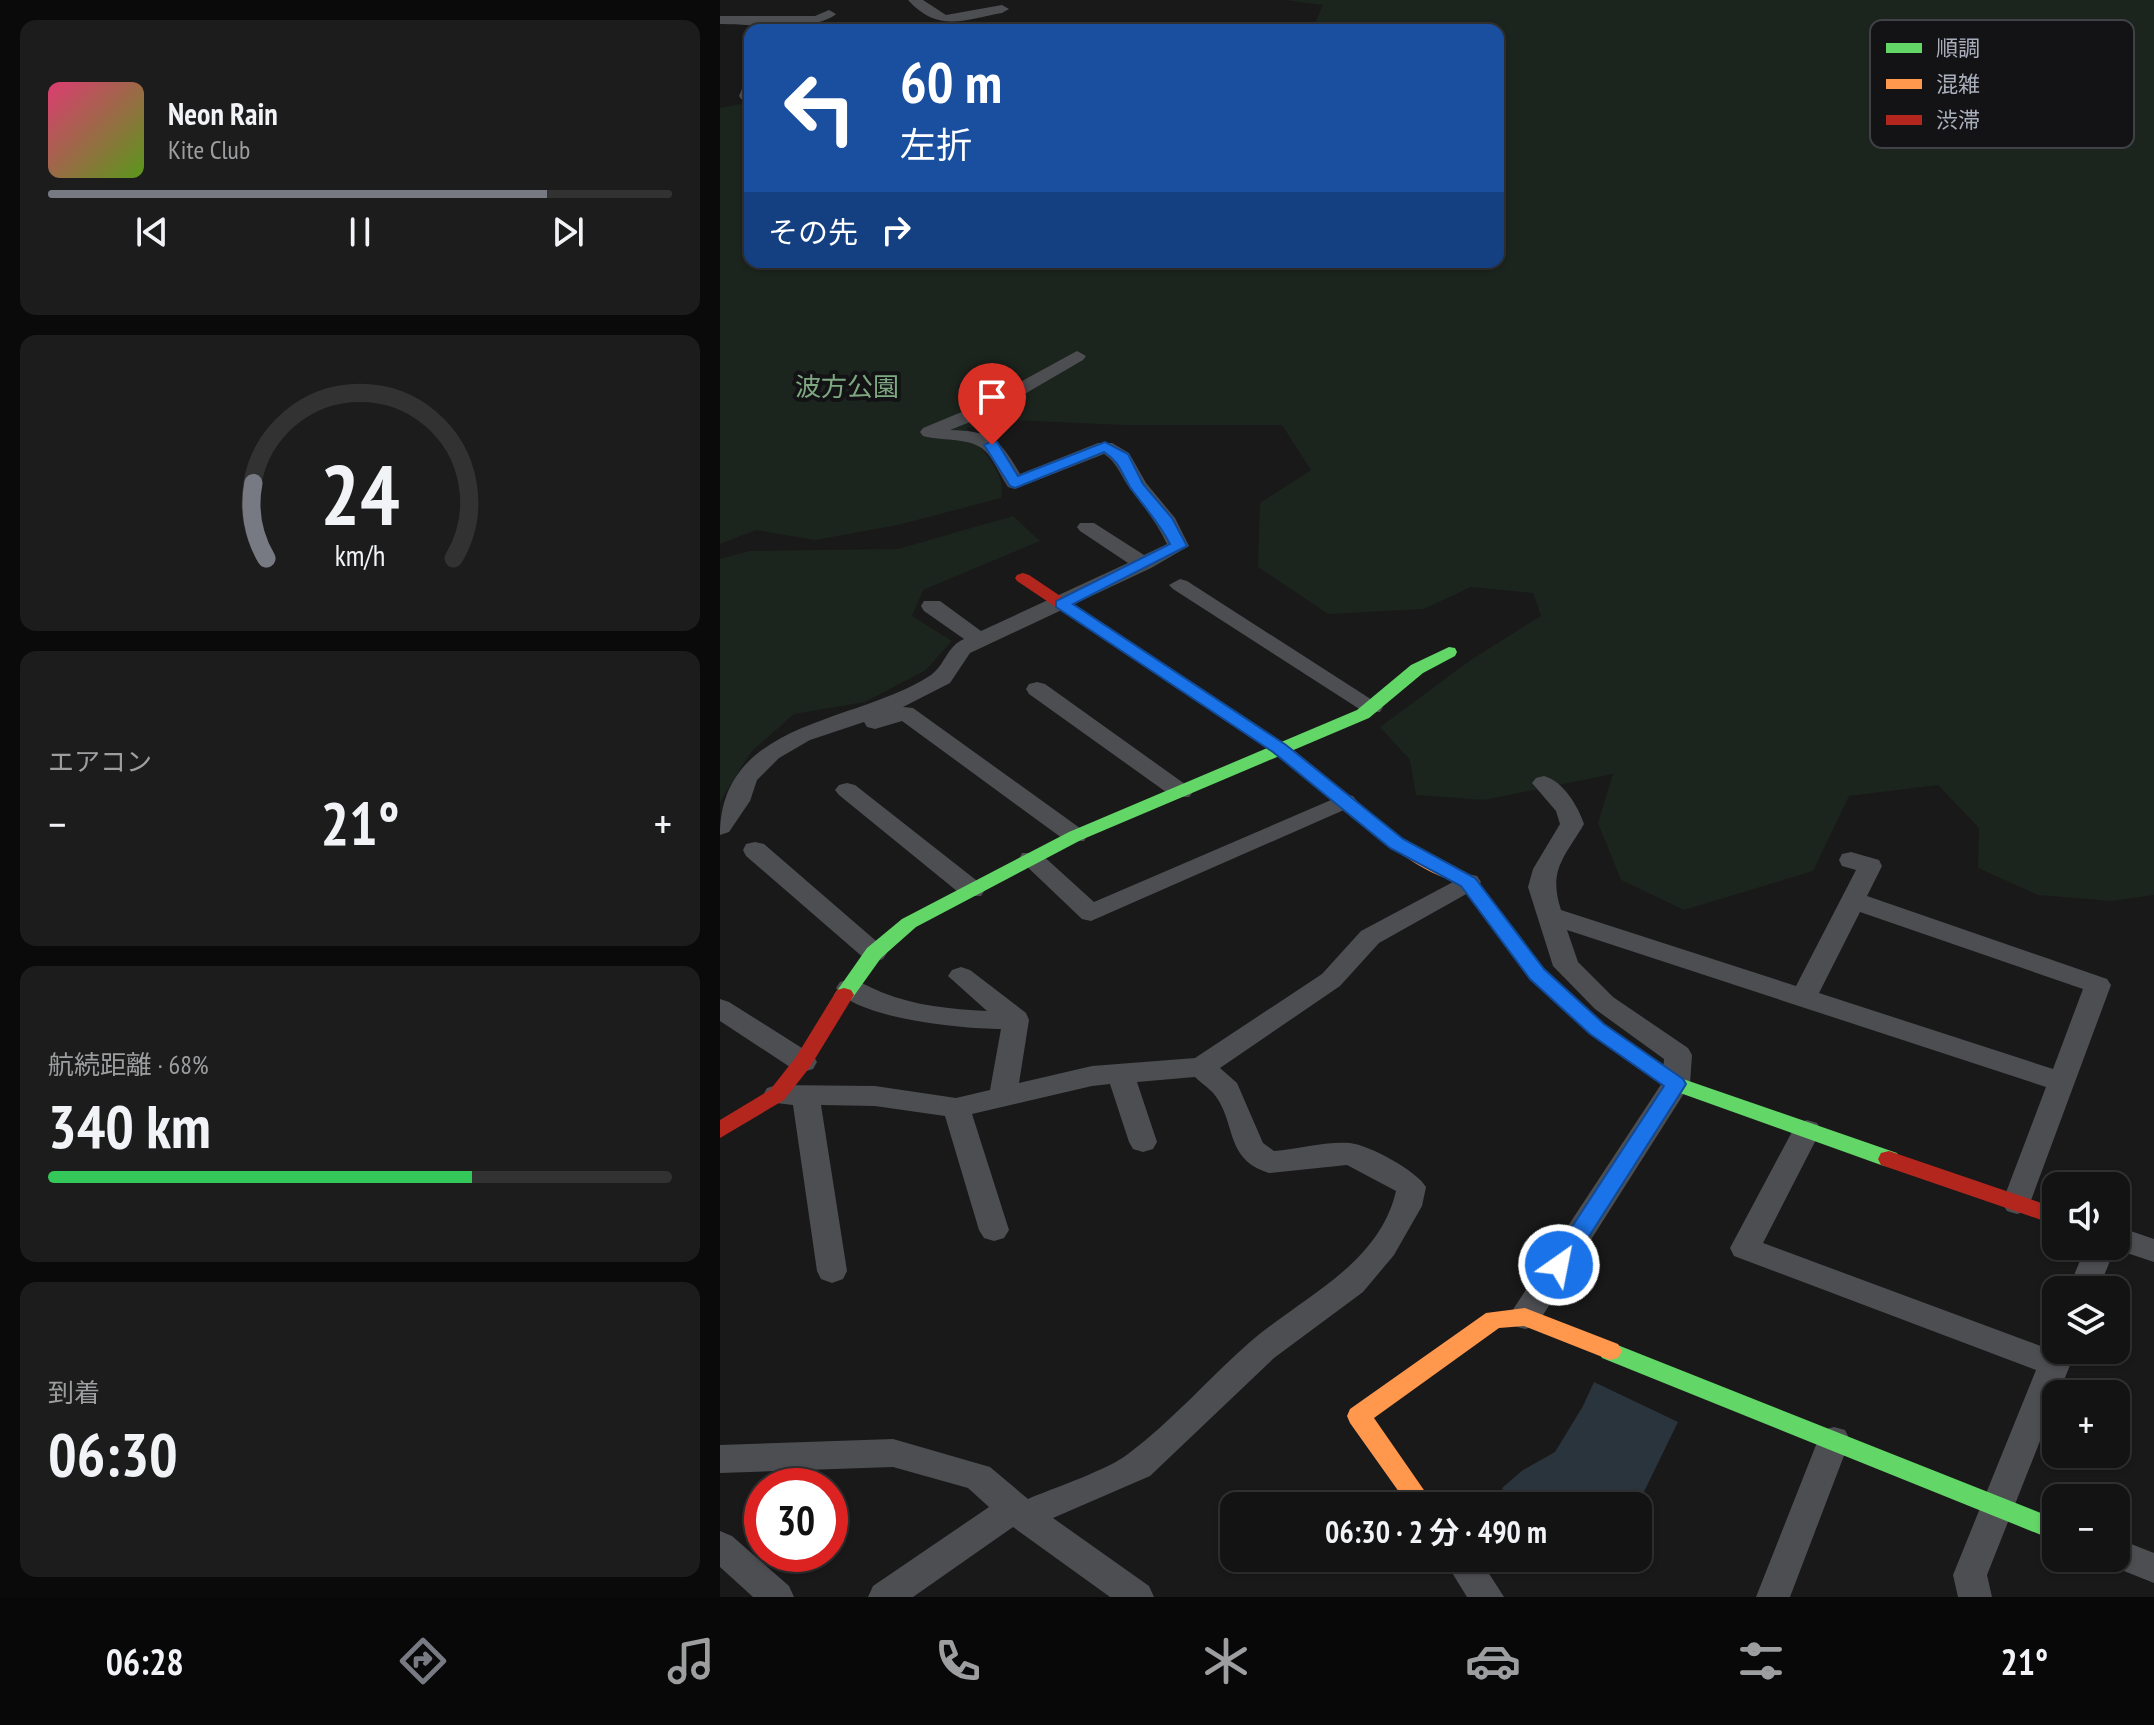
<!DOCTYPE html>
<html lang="ja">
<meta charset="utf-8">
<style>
:root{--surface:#131313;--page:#1c1c1c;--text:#f1f3f6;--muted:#9d9ea0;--line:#323233;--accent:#777a82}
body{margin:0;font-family:"PT Sans Narrow","Noto Sans JP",sans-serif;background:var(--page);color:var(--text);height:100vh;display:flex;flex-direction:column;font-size:30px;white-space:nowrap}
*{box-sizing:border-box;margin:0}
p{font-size:26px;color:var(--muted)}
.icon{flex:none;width:44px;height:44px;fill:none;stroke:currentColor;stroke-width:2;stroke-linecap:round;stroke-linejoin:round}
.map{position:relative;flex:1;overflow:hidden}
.panel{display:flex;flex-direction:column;gap:20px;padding:20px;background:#0a0a0a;width:720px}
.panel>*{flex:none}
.top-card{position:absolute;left:24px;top:24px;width:760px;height:244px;border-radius:16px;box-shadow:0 2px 6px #0004,0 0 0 2px var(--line);background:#1a4fa0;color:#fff;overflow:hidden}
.buttons{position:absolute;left:1322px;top:1172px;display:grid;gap:16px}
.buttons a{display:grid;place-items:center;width:88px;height:88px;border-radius:16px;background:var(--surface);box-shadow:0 2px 6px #0004,0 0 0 2px var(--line);font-size:40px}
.speed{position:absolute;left:24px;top:1468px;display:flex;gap:16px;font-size:40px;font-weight:700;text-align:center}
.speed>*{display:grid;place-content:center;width:104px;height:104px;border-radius:50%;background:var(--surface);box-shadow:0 2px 6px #0004,0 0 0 2px var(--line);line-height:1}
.speed .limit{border:12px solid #d22;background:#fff;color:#111}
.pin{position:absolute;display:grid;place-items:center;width:68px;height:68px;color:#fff;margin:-82px -34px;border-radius:50% 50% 50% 0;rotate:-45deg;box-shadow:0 0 8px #0007}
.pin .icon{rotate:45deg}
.me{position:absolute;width:88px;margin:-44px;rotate:33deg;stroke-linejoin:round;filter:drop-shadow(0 0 6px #0008)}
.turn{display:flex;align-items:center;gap:28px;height:168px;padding:0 24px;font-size:36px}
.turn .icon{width:104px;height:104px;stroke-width:2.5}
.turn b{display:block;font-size:56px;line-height:68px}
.then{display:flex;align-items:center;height:76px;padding:0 24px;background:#0003;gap:16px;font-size:30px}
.big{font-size:60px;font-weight:700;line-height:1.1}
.panel .card{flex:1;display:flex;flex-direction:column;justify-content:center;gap:12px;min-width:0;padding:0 28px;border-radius:16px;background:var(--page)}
.panel .dial{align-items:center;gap:0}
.dial svg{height:208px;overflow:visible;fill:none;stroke:var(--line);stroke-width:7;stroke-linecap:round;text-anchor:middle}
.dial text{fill:var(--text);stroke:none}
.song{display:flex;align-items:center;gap:24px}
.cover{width:96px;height:96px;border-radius:12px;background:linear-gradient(135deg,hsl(340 70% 55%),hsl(90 70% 35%))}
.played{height:8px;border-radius:4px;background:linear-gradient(90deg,var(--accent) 80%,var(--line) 80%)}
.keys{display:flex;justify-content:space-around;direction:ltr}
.heat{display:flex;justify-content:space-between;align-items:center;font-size:44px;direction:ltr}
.charge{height:12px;border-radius:6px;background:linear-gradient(90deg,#34c759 68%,var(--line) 0)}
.trip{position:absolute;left:500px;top:1492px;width:432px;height:80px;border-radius:16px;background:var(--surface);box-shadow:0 2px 6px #0004,0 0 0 2px var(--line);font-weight:700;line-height:80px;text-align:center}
.tab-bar{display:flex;height:128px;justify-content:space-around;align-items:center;background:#080808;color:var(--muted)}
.tab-bar .icon{width:56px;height:56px}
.tab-bar .active{color:var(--accent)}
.tab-bar b{font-size:36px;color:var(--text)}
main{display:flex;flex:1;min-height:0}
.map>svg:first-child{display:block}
.green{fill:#1c241e}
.water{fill:#2a343c}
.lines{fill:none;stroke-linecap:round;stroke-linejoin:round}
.street{fill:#4d4e52;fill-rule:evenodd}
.fast{fill:#63d668;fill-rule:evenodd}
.slow{fill:#ff974d;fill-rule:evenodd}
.jam{fill:#b3261e;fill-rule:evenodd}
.route{fill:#1a73e8;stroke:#114b97;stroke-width:2}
.labels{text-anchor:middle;stroke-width:8;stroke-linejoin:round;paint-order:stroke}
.far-park-label{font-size:26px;fill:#7ea881;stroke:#131315}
.key{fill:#131315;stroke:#404247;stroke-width:2}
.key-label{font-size:22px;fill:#a9aebb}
</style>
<main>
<section class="panel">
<div class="card">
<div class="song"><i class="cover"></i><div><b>Neon Rain</b><p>Kite Club</p></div></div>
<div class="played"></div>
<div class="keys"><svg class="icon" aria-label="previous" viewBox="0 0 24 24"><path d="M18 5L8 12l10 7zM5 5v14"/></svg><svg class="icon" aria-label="pause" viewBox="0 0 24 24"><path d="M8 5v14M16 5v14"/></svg><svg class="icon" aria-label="next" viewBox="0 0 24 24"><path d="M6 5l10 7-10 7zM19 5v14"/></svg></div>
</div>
<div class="card dial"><svg viewBox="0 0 100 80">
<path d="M14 69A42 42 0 1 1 86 69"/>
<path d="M14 69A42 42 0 0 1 9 40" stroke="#777a82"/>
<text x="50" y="56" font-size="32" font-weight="700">24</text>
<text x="50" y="72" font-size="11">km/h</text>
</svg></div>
<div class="card"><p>エアコン</p>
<div class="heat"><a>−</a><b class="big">21°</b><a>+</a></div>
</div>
<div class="card"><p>航続距離 · 68%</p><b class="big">340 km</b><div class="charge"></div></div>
<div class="card"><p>到着</p><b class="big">06:30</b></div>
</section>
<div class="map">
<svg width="1434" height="1597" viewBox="0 0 1434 1597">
<rect width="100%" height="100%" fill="#191919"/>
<path class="green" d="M 565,0 L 1434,0 L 1434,895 L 1392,901 L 1318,895 L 1258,868 L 1259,828 L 1218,785 L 1129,796 L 1093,871 L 964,910 L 901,880 L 878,823 L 893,774 L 764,800 L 696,795 L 690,760 L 660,727 L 752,659 L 821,616 L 813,593 L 751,587 L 704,609 L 608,614 L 538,567 L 540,503 L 591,470 L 562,425 L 404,425 L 289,420 L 247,428 C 258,448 288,472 281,498 L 178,525 L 95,540 L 36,530 L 0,544 L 0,108 L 30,102 L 30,262 L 778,262 L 778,30 L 592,30 L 603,5 Z
M 293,516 L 320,541 L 203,590 L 192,616 L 232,641 L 206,670 L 145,702 L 74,714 L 31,752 L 0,802 L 0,559 L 29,551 L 178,549 Z"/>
<path class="water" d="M 874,1382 L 958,1422 L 917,1506 L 799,1506 L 788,1500 L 782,1488 L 803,1470 L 835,1452 L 863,1406 Z"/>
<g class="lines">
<path class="street" d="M 188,0 L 203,0 L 226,15 L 282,5 L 289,9 L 282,13 C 243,20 218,33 188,0 Z
M 109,10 L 116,14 C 96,32 28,24 0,24 L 0,16 L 95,16 Z
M 30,81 L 30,99 L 21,99 L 19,96 L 25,82 Z
M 357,351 L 366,356 L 363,360 L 270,414 L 230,430 C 271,431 280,439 300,474 L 378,443 L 392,443 L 409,453 L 426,483 L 455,518 L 469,546 L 431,568 L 250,653 L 230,683 L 183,707 L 193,708 L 364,831 L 367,836 L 364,841 L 346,841 L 182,721 L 155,729 L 147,727 L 144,722 L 90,740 L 59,758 L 37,780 L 30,801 L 9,832 L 0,835 C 0,719 137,724 211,675 C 225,665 227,646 244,639 L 204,611 L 201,606 L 204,601 L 220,601 L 261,631 L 408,563 L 360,531 L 357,527 L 360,523 L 374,523 L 424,555 L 447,544 C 437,523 425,508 411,490 C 401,477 398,463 384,454 L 295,489 L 288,487 C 281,477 276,464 268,454 C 254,436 224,442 203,436 L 200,432 L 203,428 L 256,406 Z
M 460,579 L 467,581 L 663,707 L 660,712 L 644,712 L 453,589 L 449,585 Z
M 317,682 L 325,684 L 469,787 L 473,792 L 469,797 L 453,797 L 309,694 L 306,689 L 309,684 Z
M 824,776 C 843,781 858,806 864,824 C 844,858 828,870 841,910 L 1076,986 L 1136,870 L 1122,866 L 1119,860 L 1122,854 L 1131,852 L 1159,860 L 1162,866 L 1147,896 L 1387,979 L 1391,985 L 1307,1211 L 1297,1214 L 1287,1211 L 1282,1203 L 1326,1087 L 847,930 L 858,962 L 893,997 L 968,1048 L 972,1055 L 970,1084 L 816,1326 L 805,1329 L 794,1326 L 790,1317 L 794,1308 L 942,1083 L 944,1059 L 875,1009 L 833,966 L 808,887 L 813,869 L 840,824 L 836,811 L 812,783 L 816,778 ZM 1140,912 L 1363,989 L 1333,1069 L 1099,993 Z
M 127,783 L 135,785 L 261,884 L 265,890 L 261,896 L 243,896 L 119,795 L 115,790 L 119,785 Z
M 625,794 L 633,796 L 637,801 L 633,806 L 371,921 L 362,919 L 299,859 L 302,853 L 320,853 L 374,902 Z
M 35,842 L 44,844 L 163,947 L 167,953 L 163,959 L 154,962 L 145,959 L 26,856 L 23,850 L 26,844 Z
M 748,874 L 757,876 L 761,882 L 757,888 L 659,943 L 620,986 L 500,1068 L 517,1083 L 543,1143 L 554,1151 C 578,1149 606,1141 630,1143 C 649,1145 697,1171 706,1187 L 702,1206 L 674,1255 L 643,1292 L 554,1358 L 430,1476 L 333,1518 L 429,1586 L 434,1597 L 390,1597 L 293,1527 L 193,1597 L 148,1597 L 153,1586 L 269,1507 L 248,1488 L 173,1467 L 0,1473 L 0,1445 L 173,1439 L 270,1467 L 308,1499 C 333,1488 388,1470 408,1454 C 452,1421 489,1378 530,1342 C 582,1297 659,1265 676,1191 L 627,1165 L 549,1173 C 504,1159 517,1123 494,1094 C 489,1088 481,1083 475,1077 L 417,1082 L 437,1142 L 433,1149 L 423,1152 L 413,1149 L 409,1142 L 390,1084 L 372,1086 L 252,1114 L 289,1230 L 284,1238 L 274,1241 L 264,1238 L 259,1230 L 225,1116 L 155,1106 L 101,1105 L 127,1271 L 123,1279 L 112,1283 L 101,1279 L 97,1271 L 73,1105 L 47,1102 L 43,1095 L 47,1088 L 57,1085 L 155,1086 L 236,1098 L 270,1090 L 281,1029 C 246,1029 135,1019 116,988 L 120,982 C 136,977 146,986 161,992 C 195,1006 231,1009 267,1011 L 228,976 L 232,970 L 241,967 L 250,970 L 306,1013 L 309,1020 L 299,1083 L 372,1066 L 475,1058 L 602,974 L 641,931 Z
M 0,999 L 9,1002 L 93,1055 L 97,1062 L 93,1069 L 83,1072 L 73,1069 L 0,1021 Z
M 1087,1120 L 1097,1123 L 1101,1130 L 1043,1243 L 1326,1348 L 1329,1341 L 1336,1339 L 1336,1350 L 1356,1350 L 1267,1575 L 1272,1597 L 1238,1597 L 1233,1575 L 1316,1370 L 1014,1256 L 1010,1248 L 1073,1130 L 1077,1123 Z
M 1396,1226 L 1434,1239 L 1434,1262 L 1395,1249 L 1378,1290 L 1348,1290 L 1366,1246 L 1396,1246 Z
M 1114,1427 L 1125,1430 L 1130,1440 L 1070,1597 L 1036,1597 L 1098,1440 L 1103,1430 Z
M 0,1531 L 12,1536 L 69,1586 L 74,1597 L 33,1597 L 0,1567 Z
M 1396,1538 L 1434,1553 L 1434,1583 L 1384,1563 L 1381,1558 L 1396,1558 Z
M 723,1558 L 759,1558 L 784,1597 L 747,1597 Z"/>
<path class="fast" d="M 729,647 L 735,648 L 737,652 L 735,656 L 703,673 L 649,718 L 361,840 L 196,927 L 161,958 L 131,1000 L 117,1000 L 114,995 L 147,948 L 182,919 L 349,832 L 637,710 L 691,665 Z
M 738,870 L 755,878 L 824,969 L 884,1024 L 963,1079 L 1177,1153 L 1180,1159 L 1177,1165 L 1169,1167 L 1161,1165 L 949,1089 L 870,1034 L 810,979 L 741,886 L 729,876 Z
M 890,1342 L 1336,1519 L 1336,1541 L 882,1358 L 878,1351 L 882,1344 Z"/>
<path class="slow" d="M 515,714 L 566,744 L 683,840 L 745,872 L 747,876 L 745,880 C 707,890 588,779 556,753 C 541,742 525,733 509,723 L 506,719 L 509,715 Z
M 805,1308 L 898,1344 L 902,1351 L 898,1358 L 890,1360 L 804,1326 L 779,1328 L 654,1418 L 715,1506 L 689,1506 L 630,1423 L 627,1416 L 630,1409 L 766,1313 Z"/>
<path class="jam" d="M 303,573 L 309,575 L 524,719 L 515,724 L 509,723 L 297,581 L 295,578 L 297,575 Z
M 124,988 L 131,990 L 134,995 L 90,1067 L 64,1100 L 0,1138 L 0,1120 L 50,1090 L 76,1057 L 117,990 Z
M 1169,1151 L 1336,1208 L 1336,1225 L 1161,1165 L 1158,1159 L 1161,1153 Z"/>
</g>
<path class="route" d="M 272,441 L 277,442 L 298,476 L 385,442 L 408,454 L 423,484 L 452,518 L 467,546 L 353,604 L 566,745 L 683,839 L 755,878 L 824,969 L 884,1024 L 963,1079 L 966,1084 L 963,1089 L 847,1271 L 839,1274 L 831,1271 L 827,1265 L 944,1086 L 870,1034 L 810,979 L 741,886 L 670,848 L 553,752 L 336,607 L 336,601 L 450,544 C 439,522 424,507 410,487 C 401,472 399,461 384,452 L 295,488 L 290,486 L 264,445 Z"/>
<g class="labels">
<g class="far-park-label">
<text x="127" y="396">波方公園</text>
</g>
</g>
<rect x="1150" y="20" width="264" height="128" rx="12" class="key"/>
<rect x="1166" y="43" width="36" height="10" fill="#63d668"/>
<rect x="1166" y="79" width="36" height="10" fill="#ff974d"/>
<rect x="1166" y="115" width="36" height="10" fill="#b3261e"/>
<g class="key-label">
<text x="1216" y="56">順調</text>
<text x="1216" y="92">混雑</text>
<text x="1216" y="128">渋滞</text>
</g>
</svg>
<div class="buttons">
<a><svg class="icon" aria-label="sound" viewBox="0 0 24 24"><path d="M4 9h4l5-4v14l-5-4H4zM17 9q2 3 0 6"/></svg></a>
<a><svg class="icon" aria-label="layers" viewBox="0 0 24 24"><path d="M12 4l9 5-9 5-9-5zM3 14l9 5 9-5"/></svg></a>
<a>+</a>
<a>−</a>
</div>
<div class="speed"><div class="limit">30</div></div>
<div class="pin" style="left:272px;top:445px;background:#d93025"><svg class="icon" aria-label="arrive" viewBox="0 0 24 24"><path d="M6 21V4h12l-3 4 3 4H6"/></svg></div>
<svg class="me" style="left:839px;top:1265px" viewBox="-20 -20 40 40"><circle r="17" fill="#1a73e8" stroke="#fff" stroke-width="3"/><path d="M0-11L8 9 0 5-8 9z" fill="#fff"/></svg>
<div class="trip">06:30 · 2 分 · 490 m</div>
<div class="top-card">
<div class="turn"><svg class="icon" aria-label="left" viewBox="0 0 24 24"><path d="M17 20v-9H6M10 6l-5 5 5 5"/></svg><div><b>60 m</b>左折</div></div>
<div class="then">その先<svg class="icon" aria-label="right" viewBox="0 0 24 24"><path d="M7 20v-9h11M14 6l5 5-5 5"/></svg></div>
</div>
</div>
</main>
<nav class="tab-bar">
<b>06:28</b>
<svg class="icon active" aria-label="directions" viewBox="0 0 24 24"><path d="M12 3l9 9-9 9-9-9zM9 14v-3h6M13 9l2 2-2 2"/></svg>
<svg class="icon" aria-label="music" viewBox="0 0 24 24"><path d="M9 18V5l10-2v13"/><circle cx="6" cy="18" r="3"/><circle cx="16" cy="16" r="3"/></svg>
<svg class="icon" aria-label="phone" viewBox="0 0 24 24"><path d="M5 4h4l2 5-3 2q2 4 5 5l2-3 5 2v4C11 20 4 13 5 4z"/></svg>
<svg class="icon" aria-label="climate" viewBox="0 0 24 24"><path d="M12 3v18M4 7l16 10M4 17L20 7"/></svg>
<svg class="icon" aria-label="car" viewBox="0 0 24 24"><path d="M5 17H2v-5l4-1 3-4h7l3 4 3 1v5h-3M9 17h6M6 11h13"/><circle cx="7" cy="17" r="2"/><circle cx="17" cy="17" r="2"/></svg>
<svg class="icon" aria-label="filters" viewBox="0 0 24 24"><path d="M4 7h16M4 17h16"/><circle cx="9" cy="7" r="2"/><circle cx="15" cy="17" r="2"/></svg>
<b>21°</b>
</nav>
